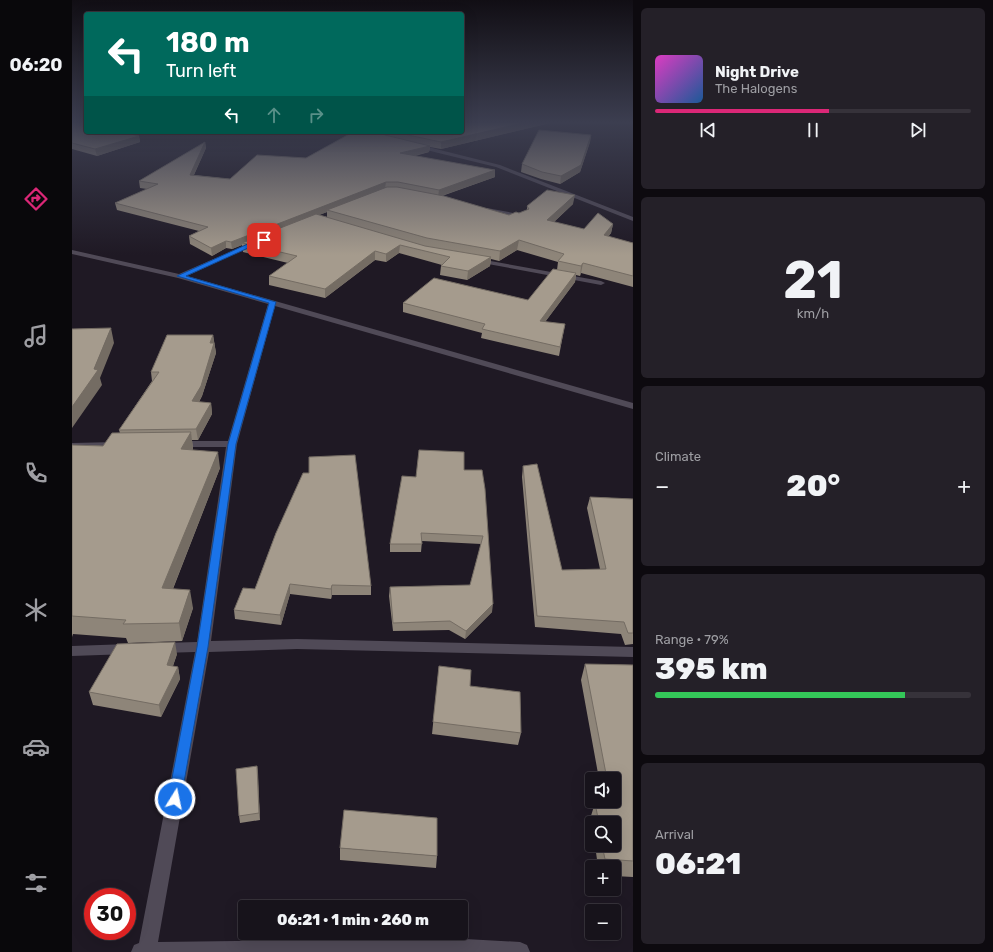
<!DOCTYPE html>
<meta charset="utf-8">
<style>
:root{--surface:#17131b;--page:#242028;--text:#f1f3f6;--muted:#9e9ea3;--line:#36323a;--accent:#db2777}
body{margin:0;font-family:Rubik,sans-serif;background:var(--page);color:var(--text);height:100vh;display:flex;flex-direction:column;font-size:15px;white-space:nowrap}
*{box-sizing:border-box;margin:0}
p{font-size:13px;color:var(--muted)}
.icon{flex:none;width:22px;height:22px;fill:none;stroke:currentColor;stroke-width:2;stroke-linecap:round;stroke-linejoin:round}
.map{position:relative;flex:1;overflow:hidden}
.panel{display:flex;flex-direction:column;gap:8px;padding:8px;background:#0d0a0f;width:360px}
.panel>*{flex:none}
.banner{position:absolute;left:12px;top:12px;width:380px;height:122px;border-radius:4px;box-shadow:0 4px 16px #0002,0 0 0 1px var(--line);background:#00695c;color:#fff;overflow:hidden}
.controls{position:absolute;left:513px;top:772px;display:grid;gap:8px}
.controls a{display:grid;place-items:center;width:36px;height:36px;border-radius:4px;background:var(--surface);box-shadow:0 4px 16px #0002,0 0 0 1px var(--line);font-size:20px}
.speed{position:absolute;left:12px;top:888px;display:flex;gap:8px;font-size:20px;font-weight:700;text-align:center}
.speed>*{display:grid;place-content:center;width:52px;height:52px;border-radius:50%;background:var(--surface);box-shadow:0 4px 16px #0002,0 0 0 1px var(--line);line-height:1}
.speed .limit{border:6px solid #d22;background:#fff;color:#111}
.pin{position:absolute;display:grid;place-items:center;width:34px;height:34px;color:#fff;margin:-17px;border-radius:8px;box-shadow:0 2px 6px #0006}
.me{position:absolute;width:44px;margin:-22px;rotate:10deg;stroke-linejoin:round;filter:drop-shadow(0 0 3px #0008)}
.turn{display:flex;align-items:center;gap:14px;height:84px;padding:0 16px;font-size:18px}
.turn .icon{width:52px;height:52px;stroke-width:2.5}
.turn b{display:block;font-size:28px;line-height:34px}
.lanes{display:flex;align-items:center;height:38px;padding:0 16px;background:#0003;justify-content:center;gap:20px;direction:ltr}
.lanes .off{opacity:.35}
.big{font-size:30px;font-weight:800;line-height:1.1}
.panel .card{flex:1;display:flex;flex-direction:column;justify-content:center;gap:6px;min-width:0;padding:0 14px;border-radius:6px;background:var(--page)}
.panel .dial{align-items:center;gap:0}
.dial b{font-size:52px;line-height:1}
.song{display:flex;align-items:center;gap:12px}
.cover{width:48px;height:48px;border-radius:6px;background:linear-gradient(135deg,hsl(310 70% 55%),hsl(210 70% 35%))}
.played{height:4px;border-radius:2px;background:linear-gradient(90deg,var(--accent) 55%,var(--line) 55%)}
.keys{display:flex;justify-content:space-around;direction:ltr}
.heat{display:flex;justify-content:space-between;align-items:center;font-size:22px;direction:ltr}
.charge{height:6px;border-radius:3px;background:linear-gradient(90deg,#34c759 79%,var(--line) 0)}
.trip{position:absolute;left:166px;top:900px;width:230px;height:40px;border-radius:4px;background:var(--surface);box-shadow:0 4px 16px #0002,0 0 0 1px var(--line);font-weight:800;line-height:40px;text-align:center}
main{display:flex;flex:1;min-height:0}
.tabs{display:flex;flex-direction:column;width:72px;justify-content:space-around;align-items:center;background:#09080b;color:var(--muted)}
.tabs .icon{width:28px;height:28px}
.tabs .active{color:var(--accent)}
.tabs b{font-size:18px;color:var(--text)}
.map>svg:first-child{display:block}
.lines{fill:none;stroke-linecap:round;stroke-linejoin:round}
.minor{fill:#504a57;fill-rule:evenodd}
.wall{fill:#8e8579;fill-rule:evenodd}
.shaded-wall{fill:#746c63}
.building{fill:#a59b8d;stroke:#746c63}
.route{fill:#1a73e8;stroke:#114b97}
</style>
<main>
<nav class="tabs">
<b>06:20</b>
<svg class="icon active" aria-label="directions" viewBox="0 0 24 24"><path d="M12 3l9 9-9 9-9-9zM9 14v-3h6M13 9l2 2-2 2"/></svg>
<svg class="icon" aria-label="music" viewBox="0 0 24 24"><path d="M9 18V5l10-2v13"/><circle cx="6" cy="18" r="3"/><circle cx="16" cy="16" r="3"/></svg>
<svg class="icon" aria-label="phone" viewBox="0 0 24 24"><path d="M5 4h4l2 5-3 2q2 4 5 5l2-3 5 2v4C11 20 4 13 5 4z"/></svg>
<svg class="icon" aria-label="climate" viewBox="0 0 24 24"><path d="M12 3v18M4 7l16 10M4 17L20 7"/></svg>
<svg class="icon" aria-label="car" viewBox="0 0 24 24"><path d="M5 17H2v-5l4-1 3-4h7l3 4 3 1v5h-3M9 17h6M6 11h13"/><circle cx="7" cy="17" r="2"/><circle cx="17" cy="17" r="2"/></svg>
<svg class="icon" aria-label="filters" viewBox="0 0 24 24"><path d="M4 7h16M4 17h16"/><circle cx="9" cy="7" r="2"/><circle cx="15" cy="17" r="2"/></svg>
</nav>
<div class="map">
<svg width="561" height="952" viewBox="0 0 561 952">
<rect width="100%" height="100%" fill="#1f1924"/>
<g class="lines">
<path class="minor" d="M 344,144 L 428,165 L 561,217 L 561,221 L 424,167 L 342,147 Z
M 415,208 L 452,215 L 455,217 L 452,219 L 413,211 L 413,209 Z
M 181,242 L 186,243 L 115,276 L 561,403 L 561,409 L 203,306 L 165,444 L 139,641 L 225,639 L 561,647 L 561,657 L 225,649 L 137,652 L 86,942 L 375,938 L 448,942 L 455,945 L 458,952 L 59,952 L 62,945 L 67,943 L 123,652 L 90,653 L 85,652 L 83,648 L 85,644 L 90,643 L 125,642 L 154,447 L 107,447 L 102,444 L 107,441 L 156,441 L 196,304 L 106,278 L 0,254 L 0,250 L 107,274 Z
M 402,258 L 529,281 L 533,283 L 529,285 L 405,262 L 401,260 Z
M 45,442 L 49,443 L 50,445 L 49,447 L 0,449 L 0,443 Z
M 57,644 L 62,645 L 64,649 L 62,653 L 57,654 L 0,656 L 0,646 Z"/>
</g>
<path class="wall" d="M 0,122 L 14,132 L 67,136 L 68,142 L 25,156 L 0,149 Z
M 390,122 L 478,122 L 478,123 L 369,149 L 358,147 L 357,152 L 343,156 L 423,170 L 423,177 L 370,196 L 437,215 L 447,213 L 455,210 L 455,206 L 501,204 L 482,222 L 512,229 L 541,224 L 539,233 L 536,237 L 561,243 L 561,287 L 509,273 L 508,276 L 504,275 L 503,282 L 473,322 L 493,324 L 487,356 L 409,338 L 410,333 L 331,312 L 331,303 L 456,300 L 485,270 L 486,262 L 445,250 L 427,261 L 419,259 L 418,266 L 395,280 L 368,275 L 369,266 L 370,265 L 327,253 L 314,262 L 303,260 L 253,298 L 197,285 L 197,276 L 216,263 L 171,252 L 170,245 L 160,249 L 154,248 L 140,256 L 118,244 L 117,236 L 127,231 L 45,210 L 43,203 L 75,189 L 68,188 L 67,181 L 133,142 L 134,148 L 122,175 L 158,179 L 234,158 L 281,132 L 390,132 ZM 255,212 L 255,217 L 247,215 Z
M 519,135 L 518,142 L 508,172 L 488,184 L 469,179 L 449,172 L 450,164 Z
M 141,335 L 144,353 L 130,396 L 127,402 L 139,403 L 140,414 L 126,440 L 120,440 L 121,449 L 120,450 L 148,468 L 101,589 L 121,608 L 110,641 L 56,643 L 54,638 L 1,634 L 0,637 L 0,445 L 31,446 L 48,433 L 47,430 L 80,381 L 79,372 Z
M 451,466 L 490,570 L 528,569 L 515,508 L 518,497 L 561,499 L 561,644 L 553,645 L 549,634 L 463,627 L 450,477 Z
M 392,470 L 410,470 L 420,612 L 393,639 L 377,630 L 321,631 L 317,596 L 318,587 L 398,585 L 409,544 L 350,541 L 349,552 L 318,552 L 318,544 L 344,477 Z
M 204,533 L 299,586 L 299,595 L 260,595 L 259,599 L 218,594 L 209,625 L 163,619 L 162,610 L 183,589 Z
M 105,654 L 101,666 L 106,667 L 108,679 L 89,717 L 21,705 L 17,692 Z
M 513,664 L 561,665 L 561,877 L 542,876 L 542,867 L 526,867 L 523,845 L 542,845 L 542,823 L 520,823 L 520,829 L 518,819 L 523,803 L 532,804 L 531,801 L 542,801 L 542,779 L 527,779 L 509,680 Z
M 367,666 L 398,686 L 449,733 L 446,745 L 360,734 Z
M 185,766 L 188,820 L 168,823 L 167,816 Z
M 268,848 L 365,856 L 364,868 L 268,860 Z"/>
<path class="shaded-wall" d="M 455,122 L 478,122 L 478,123 L 369,149 L 369,142 Z
M 519,135 L 518,142 L 508,172 L 488,184 L 489,176 Z
M 67,136 L 68,142 L 25,156 L 23,149 Z
M 133,142 L 134,148 L 119,181 L 118,175 Z
M 358,146 L 357,152 L 328,159 L 328,153 Z
M 423,170 L 423,177 L 366,197 L 367,190 Z
M 314,182 L 313,189 L 255,210 L 255,212 L 173,244 L 170,243 L 170,245 L 160,249 L 159,242 Z
M 503,195 L 501,204 L 474,229 L 475,220 Z
M 541,224 L 539,233 L 530,245 L 532,235 Z
M 447,240 L 445,250 L 427,261 L 428,251 Z
M 154,241 L 154,248 L 140,256 L 139,248 Z
M 328,245 L 327,253 L 314,262 L 314,254 Z
M 303,251 L 303,260 L 253,298 L 253,289 Z
M 419,257 L 418,266 L 395,280 L 396,271 Z
M 511,263 L 509,273 L 508,276 L 509,266 Z
M 504,273 L 503,282 L 467,330 L 468,321 Z
M 39,328 L 42,343 L 28,378 L 30,385 L 0,428 L 0,407 L 22,369 Z
M 141,335 L 144,353 L 130,396 L 121,412 L 120,401 Z
M 139,403 L 140,414 L 126,440 L 124,429 Z
M 119,432 L 121,449 L 112,466 L 109,449 Z
M 146,452 L 148,468 L 94,606 L 90,588 Z
M 218,584 L 218,594 L 209,625 L 208,615 Z
M 260,585 L 260,595 L 259,599 L 259,589 Z
M 118,590 L 121,608 L 110,641 L 107,623 Z
M 421,604 L 420,612 L 393,639 L 394,631 Z
M 103,642 L 105,654 L 97,677 L 95,665 Z
M 106,667 L 108,679 L 89,717 L 87,705 Z
M 185,766 L 186,772 L 188,820 L 187,813 Z"/>
<path class="building" d="M 0,122 L 14,122 L 14,132 L 50,132 L 67,136 L 23,149 L 0,143 Z
M 390,122 L 455,122 L 369,142 L 322,132 L 390,132 Z
M 467,130 L 519,135 L 509,165 L 489,176 L 470,172 L 450,164 Z
M 281,132 L 301,132 L 358,146 L 328,153 L 423,170 L 367,190 L 326,182 L 314,182 L 159,242 L 154,241 L 139,248 L 117,236 L 136,227 L 43,203 L 86,184 L 67,181 L 133,142 L 118,175 L 158,179 L 185,155 L 234,158 Z
M 315,187 L 325,187 L 372,196 L 437,215 L 444,212 L 447,213 L 457,209 L 455,206 L 475,190 L 503,195 L 475,220 L 512,229 L 526,213 L 541,224 L 532,235 L 561,243 L 561,276 L 511,263 L 509,266 L 486,261 L 492,254 L 447,240 L 428,251 L 355,238 L 255,210 Z
M 244,214 L 353,246 L 419,257 L 396,271 L 369,266 L 378,257 L 328,245 L 314,254 L 303,251 L 253,289 L 197,276 L 225,256 L 170,243 Z
M 481,269 L 504,273 L 468,321 L 493,324 L 488,347 L 410,329 L 413,324 L 331,303 L 362,278 L 456,300 Z
M 39,328 L 22,369 L 26,370 L 0,407 L 0,329 Z
M 95,335 L 141,335 L 138,343 L 142,343 L 129,386 L 120,401 L 139,403 L 124,429 L 47,430 L 87,372 L 79,372 Z
M 119,432 L 109,449 L 146,452 L 90,588 L 118,590 L 107,623 L 51,624 L 54,620 L 0,616 L 0,445 L 31,446 L 40,433 Z
M 347,450 L 392,452 L 392,470 L 410,470 L 413,489 L 421,604 L 394,631 L 378,621 L 321,623 L 318,587 L 398,585 L 411,536 L 349,533 L 350,544 L 318,544 L 330,476 L 344,477 Z
M 283,455 L 299,586 L 260,585 L 259,589 L 218,584 L 208,615 L 162,610 L 171,588 L 183,589 L 204,533 L 231,473 L 237,473 L 237,457 Z
M 465,464 L 490,570 L 534,569 L 518,497 L 561,499 L 561,633 L 556,633 L 552,622 L 465,616 L 451,466 Z
M 103,642 L 95,665 L 106,667 L 87,705 L 17,692 L 45,644 Z
M 513,664 L 561,665 L 561,861 L 533,859 L 530,845 L 542,845 L 542,823 L 527,823 L 523,803 L 540,804 L 539,801 L 542,801 L 542,779 L 535,779 Z
M 367,666 L 399,670 L 398,686 L 448,692 L 449,733 L 361,722 Z
M 185,766 L 187,813 L 167,816 L 164,769 Z
M 272,810 L 365,818 L 365,856 L 268,848 Z"/>
<linearGradient id="sky" x2="0" y2="1"><stop stop-color="#110e14"/><stop offset="0.48" stop-color="#3c3e50"/><stop offset="1" stop-color="#3c3e50" stop-opacity="0"/></linearGradient>
<rect width="561" height="255" fill="url(#sky)"/>
<path class="route" d="M 189,238 L 194,240 L 114,276 L 204,302 L 164,444 L 136,647 L 109,799 L 107,804 L 103,806 L 98,804 L 96,799 L 125,647 L 156,444 L 197,303 L 105,276 Z"/>
</svg>
<div class="controls">
<a><svg class="icon" aria-label="sound" viewBox="0 0 24 24"><path d="M4 9h4l5-4v14l-5-4H4zM17 9q2 3 0 6"/></svg></a>
<a><svg class="icon" aria-label="search" viewBox="0 0 24 24"><circle cx="10" cy="10" r="6"/><path d="M15 15l6 6"/></svg></a>
<a>+</a>
<a>−</a>
</div>
<div class="speed"><div class="limit">30</div></div>
<div class="pin" style="left:192px;top:240px;background:#d93025"><svg class="icon" aria-label="arrive" viewBox="0 0 24 24"><path d="M6 21V4h12l-3 4 3 4H6"/></svg></div>
<svg class="me" style="left:103px;top:799px" viewBox="-20 -20 40 40"><circle r="17" fill="#1a73e8" stroke="#fff" stroke-width="3"/><path d="M0-11L8 9 0 5-8 9z" fill="#fff"/></svg>
<div class="trip">06:21 · 1 min · 260 m</div>
<div class="banner">
<div class="turn"><svg class="icon" aria-label="left" viewBox="0 0 24 24"><path d="M17 20v-9H6M10 6l-5 5 5 5"/></svg><div><b>180 m</b>Turn left</div></div>
<div class="lanes"><svg class="icon" aria-label="left" viewBox="0 0 24 24"><path d="M17 20v-9H6M10 6l-5 5 5 5"/></svg><svg class="icon off" aria-label="ahead" viewBox="0 0 24 24"><path d="M12 20V5M6 11l6-6 6 6"/></svg><svg class="icon off" aria-label="right" viewBox="0 0 24 24"><path d="M7 20v-9h11M14 6l5 5-5 5"/></svg></div>
</div>
</div>
<section class="panel">
<div class="card">
<div class="song"><i class="cover"></i><div><b>Night Drive</b><p>The Halogens</p></div></div>
<div class="played"></div>
<div class="keys"><svg class="icon" aria-label="previous" viewBox="0 0 24 24"><path d="M18 5L8 12l10 7zM5 5v14"/></svg><svg class="icon" aria-label="pause" viewBox="0 0 24 24"><path d="M8 5v14M16 5v14"/></svg><svg class="icon" aria-label="next" viewBox="0 0 24 24"><path d="M6 5l10 7-10 7zM19 5v14"/></svg></div>
</div>
<div class="card dial"><b>21</b><p>km/h</p></div>
<div class="card"><p>Climate</p>
<div class="heat"><a>−</a><b class="big">20°</b><a>+</a></div>
</div>
<div class="card"><p>Range · 79%</p><b class="big">395 km</b><div class="charge"></div></div>
<div class="card"><p>Arrival</p><b class="big">06:21</b></div>
</section>
</main>
